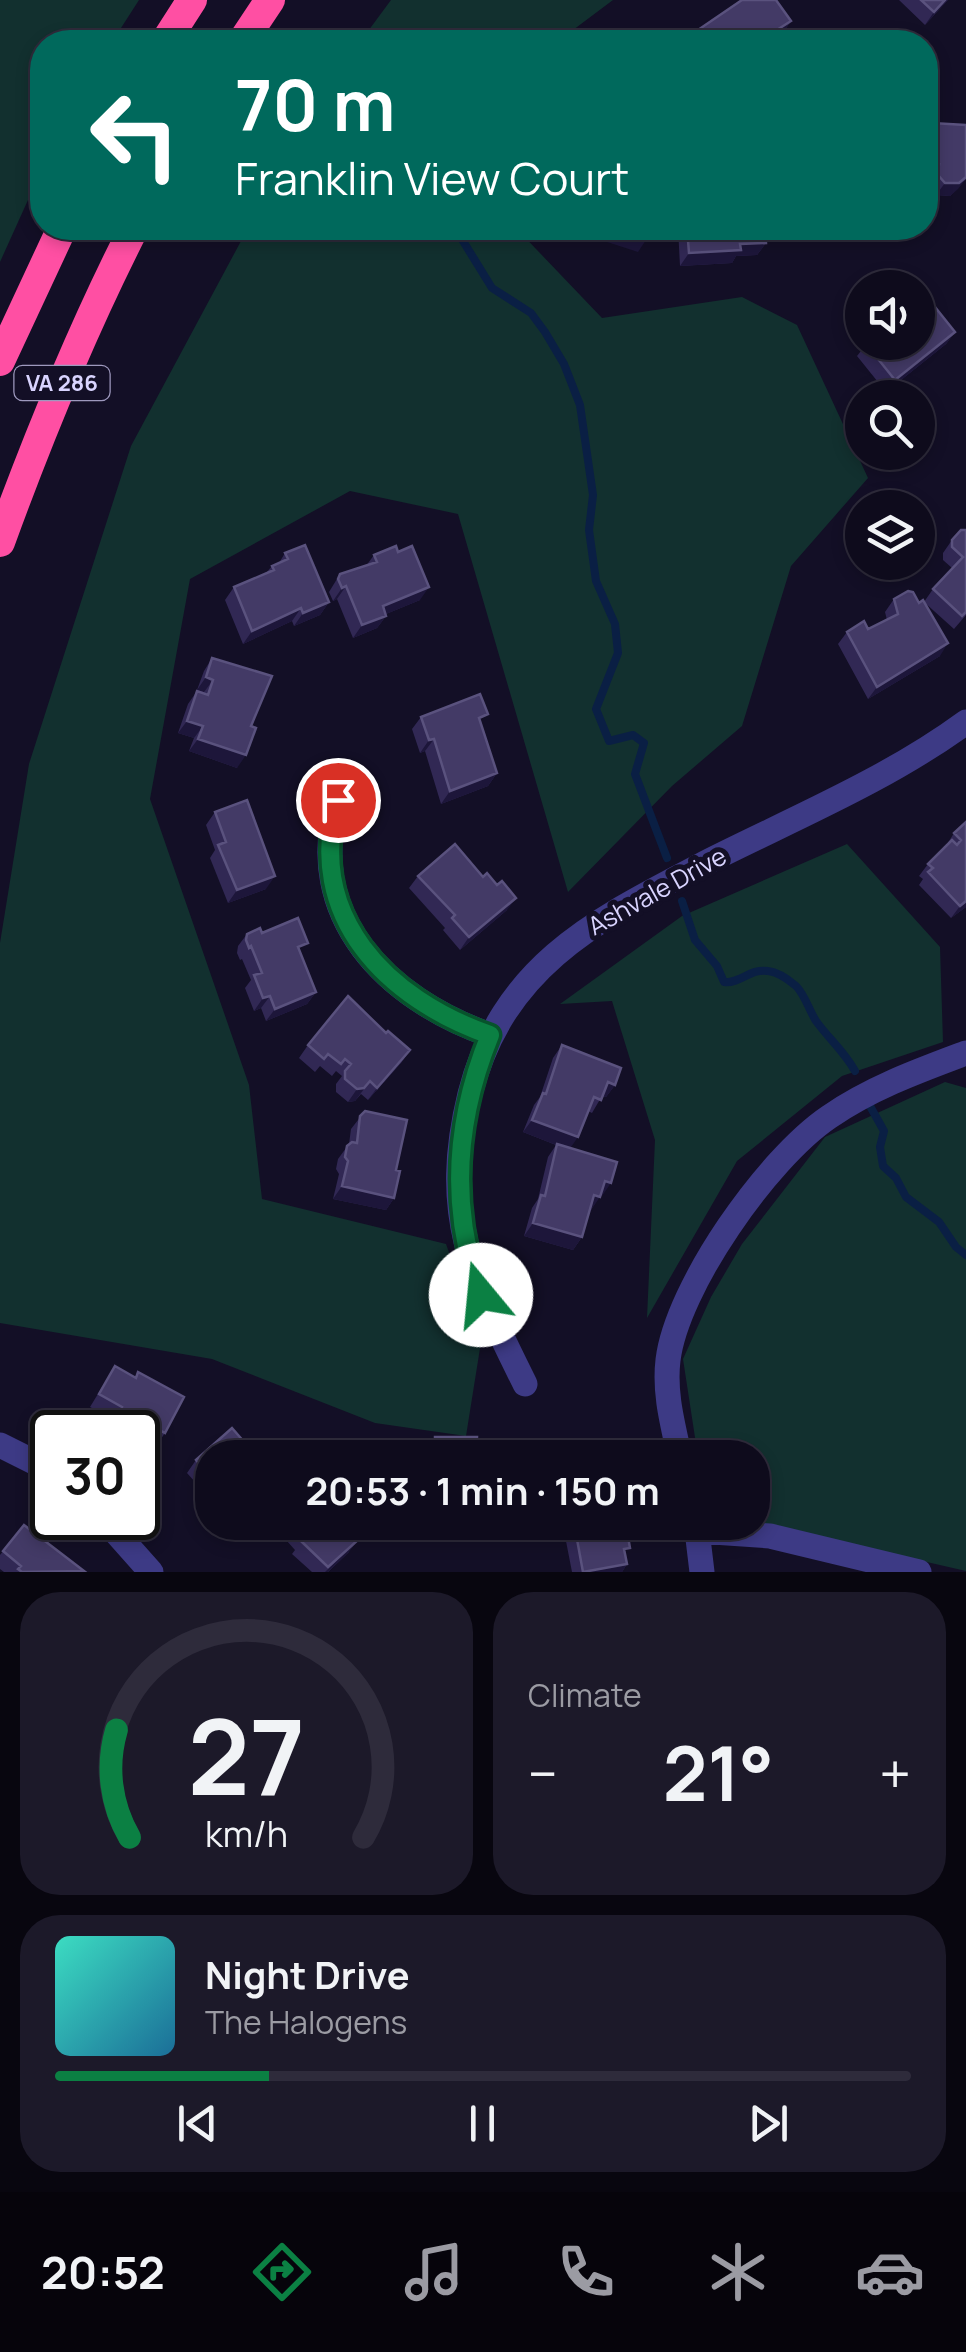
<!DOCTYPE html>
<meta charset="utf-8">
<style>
:root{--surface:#0e0b1c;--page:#1c1929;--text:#f1f3f6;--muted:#9b9ba3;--line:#2e2b3b;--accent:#0b8043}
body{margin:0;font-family:Manrope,sans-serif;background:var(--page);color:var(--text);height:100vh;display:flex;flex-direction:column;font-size:38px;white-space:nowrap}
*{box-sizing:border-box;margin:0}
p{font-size:32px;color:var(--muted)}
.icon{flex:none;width:55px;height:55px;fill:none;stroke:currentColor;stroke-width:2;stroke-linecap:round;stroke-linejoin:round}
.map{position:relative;height:1572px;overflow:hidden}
.drawer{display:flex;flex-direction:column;gap:20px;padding:20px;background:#08060f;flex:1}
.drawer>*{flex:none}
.banner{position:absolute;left:30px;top:30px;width:908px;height:210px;border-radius:40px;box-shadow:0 5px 15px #0003,0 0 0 2px var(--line);background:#00695c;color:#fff;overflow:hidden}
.buttons{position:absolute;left:845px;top:270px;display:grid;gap:20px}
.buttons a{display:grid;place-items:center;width:90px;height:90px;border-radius:50%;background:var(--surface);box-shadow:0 5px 15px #0003,0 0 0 2px var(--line);font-size:50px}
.speed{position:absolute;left:30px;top:1410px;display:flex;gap:20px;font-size:50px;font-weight:700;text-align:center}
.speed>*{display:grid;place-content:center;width:130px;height:130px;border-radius:50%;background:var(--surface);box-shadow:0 5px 15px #0003,0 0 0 2px var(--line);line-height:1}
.speed .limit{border:5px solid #111;border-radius:15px;background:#fff;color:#111}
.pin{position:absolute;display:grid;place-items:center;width:85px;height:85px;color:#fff;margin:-42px;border:5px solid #fff;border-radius:50%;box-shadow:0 2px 10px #0007}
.me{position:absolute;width:110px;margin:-55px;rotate:343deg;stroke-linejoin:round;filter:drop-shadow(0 0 8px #0008)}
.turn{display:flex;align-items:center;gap:35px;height:210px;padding:0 40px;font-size:45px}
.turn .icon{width:130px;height:130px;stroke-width:2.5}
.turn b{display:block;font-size:70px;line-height:85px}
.big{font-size:75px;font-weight:700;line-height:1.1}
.drawer .widget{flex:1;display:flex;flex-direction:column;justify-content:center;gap:15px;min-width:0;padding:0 35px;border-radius:40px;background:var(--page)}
.drawer .dial{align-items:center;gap:0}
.dial svg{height:260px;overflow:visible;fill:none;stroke:var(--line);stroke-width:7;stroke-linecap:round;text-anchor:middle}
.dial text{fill:var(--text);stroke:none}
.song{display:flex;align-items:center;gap:30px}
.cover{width:120px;height:120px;border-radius:15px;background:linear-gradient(135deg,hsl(170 70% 55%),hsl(200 70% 35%))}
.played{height:10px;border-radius:5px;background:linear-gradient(90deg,var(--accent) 25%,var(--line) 25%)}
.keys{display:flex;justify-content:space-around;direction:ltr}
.heat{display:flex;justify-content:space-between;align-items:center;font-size:55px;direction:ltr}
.drawer .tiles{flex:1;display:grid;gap:20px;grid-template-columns:1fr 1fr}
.widget:last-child{grid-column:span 2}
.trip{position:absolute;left:195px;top:1440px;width:575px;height:100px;border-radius:40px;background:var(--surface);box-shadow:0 5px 15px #0003,0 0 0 2px var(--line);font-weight:700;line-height:100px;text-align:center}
.tabs{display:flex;height:160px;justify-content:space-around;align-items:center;background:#06040b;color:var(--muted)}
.tabs .icon{width:70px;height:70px}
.tabs .selected{color:var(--accent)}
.tabs b{font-size:45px;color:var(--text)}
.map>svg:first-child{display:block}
.green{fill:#12302f}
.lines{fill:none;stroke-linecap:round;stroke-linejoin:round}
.stream{stroke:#0a1f44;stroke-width:8}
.minor{stroke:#3d3a85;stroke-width:25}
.highway{stroke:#ff4fa3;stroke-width:30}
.wall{fill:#312854}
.shaded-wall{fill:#1d163a}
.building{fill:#433a66;stroke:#5a527e;stroke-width:2.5}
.route-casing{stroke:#07532c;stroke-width:25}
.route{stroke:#0b8043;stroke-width:18}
.labels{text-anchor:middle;stroke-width:10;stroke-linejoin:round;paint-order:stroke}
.shield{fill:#130f26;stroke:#9e99be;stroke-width:2.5}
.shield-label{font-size:22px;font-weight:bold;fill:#d9d4ff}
.street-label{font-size:25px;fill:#d9d4ff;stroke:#130f26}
</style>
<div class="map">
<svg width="966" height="1572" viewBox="0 0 966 1572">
<rect width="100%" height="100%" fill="#130f26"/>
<path class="green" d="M 0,0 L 139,0 L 112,42 L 42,42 L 42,169 L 0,262 Z
M 391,0 L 613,0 L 557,42 L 360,42 Z
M 248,228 L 516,228 L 602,318 L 742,297 L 797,325 L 868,478 L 791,566 L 742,726 L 672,786 L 568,892 L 458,514 L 350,491 L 190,579 L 150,799 L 249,1085 L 262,1199 L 446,1244 L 481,1342 L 466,1436 L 375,1423 L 212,1359 L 0,1323 L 0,943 L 29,764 L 131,446 Z
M 847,844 L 940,947 L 943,1042 L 842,1076 L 737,1161 L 647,1318 L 655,1140 L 612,1001 L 560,1004 L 682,916 Z
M 945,1082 L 966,1088 L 966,1571 L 752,1522 L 752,1458 L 698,1457 L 683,1359 L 711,1297 L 742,1244 L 825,1137 Z"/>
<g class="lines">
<path class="stream" d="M 455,228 L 492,288 L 531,313 L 545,332 L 564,364 L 580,405 L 593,495 L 589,530 L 596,581 L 615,624 L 618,653 L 596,709 L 609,741 L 633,735 L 644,743 L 635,774 L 667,858
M 682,901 L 695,940 L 717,966 L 724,982 C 740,984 750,968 768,971 C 778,972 789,980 796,986 C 805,995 809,1010 816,1021 C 829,1039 844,1051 855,1071
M 870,1106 L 884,1131 L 880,1147 L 883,1166 L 896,1178 L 906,1197 L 939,1222 L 956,1247 L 966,1255"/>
<path class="minor" d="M 338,800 C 303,916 387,999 490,1035
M 525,1384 C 473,1279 440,1215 470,1094 C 503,965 596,920 705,863 C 792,819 887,780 966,722
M 0,1445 L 52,1471
M 680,1458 C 673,1425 664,1394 668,1360 C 677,1287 767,1159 829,1117 C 871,1088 918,1071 966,1053
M 103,1518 L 151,1572
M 696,1522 L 702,1572
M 698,1531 L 770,1536 L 919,1572"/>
<path class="highway" d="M 165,42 L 192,0
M 242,42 L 270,0
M 0,361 L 62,228
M 0,542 C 39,435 82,330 134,228"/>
</g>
<path class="wall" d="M 899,0 L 948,0 L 925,25 Z
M 791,21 L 782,34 L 768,42 L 688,42 L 695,32 Z
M 932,123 L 966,125 L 966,179 L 950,196 L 936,195 L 929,188 L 930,176 L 925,176 L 925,133 Z
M 678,228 L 765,228 L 766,243 L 757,255 L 736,256 L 732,263 L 680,266 Z
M 955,332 L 946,344 L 886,392 L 857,356 L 868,342 Z
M 966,530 L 966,615 L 954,629 L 924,602 L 933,589 L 952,568 L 943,560 L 943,553 L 952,540 Z
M 285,553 L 329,602 L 320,615 L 294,626 L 292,621 L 243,644 L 225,600 L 234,587 L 266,573 L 272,566 L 279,563 Z
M 374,555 L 420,600 L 386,614 L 386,616 L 377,628 L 353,638 L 337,599 L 333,601 L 329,592 L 340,574 L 366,566 Z
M 894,599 L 940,656 L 868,699 L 838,644 L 847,632 L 868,629 L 887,620 L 885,612 Z
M 212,658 L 251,726 L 237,768 L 189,751 L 194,738 L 178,733 L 188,704 L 197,691 L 204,694 L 197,690 L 204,671 Z
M 421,717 L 481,725 L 497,773 L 488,786 L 441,804 L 425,751 L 420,753 L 412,729 Z
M 215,812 L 266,889 L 228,903 L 210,858 L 215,850 L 206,825 Z
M 966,822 L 966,907 L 951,918 L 919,885 L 923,879 L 919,876 L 928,864 L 946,846 L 954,833 Z
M 418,876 L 507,910 L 460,950 L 443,930 L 445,928 L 409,888 Z
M 262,933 L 300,953 L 316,992 L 307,1004 L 266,1021 L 261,1008 L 254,1011 L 245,988 L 251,980 L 242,959 L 240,960 L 237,953 L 238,946 L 247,934 Z
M 386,1033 L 410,1050 L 401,1063 L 368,1100 L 361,1094 L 355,1101 L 348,1102 L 336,1092 L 336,1084 L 342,1076 L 336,1071 L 332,1076 L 320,1066 L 315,1072 L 299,1058 L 308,1045 Z
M 562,1045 L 615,1085 L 606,1097 L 602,1096 L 592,1113 L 588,1111 L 570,1148 L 602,1196 L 600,1195 L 591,1210 L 590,1209 L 582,1237 L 573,1250 L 524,1236 L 532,1208 L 538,1199 L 548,1157 L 556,1145 L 523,1132 L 534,1105 L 540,1097 L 553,1058 Z
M 365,1111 L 396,1170 L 394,1198 L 386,1210 L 333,1199 L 339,1174 L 336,1169 L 338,1159 L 349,1144 L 351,1129 Z
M 115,1366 L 135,1377 L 138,1372 L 165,1433 L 156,1446 L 138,1436 L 138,1432 L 132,1432 L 112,1422 L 113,1419 L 90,1407 Z
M 435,1437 L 476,1458 L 425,1458 L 426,1450 Z
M 212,1458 L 212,1501 L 187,1473 L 196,1460 Z
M 270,1522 L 342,1522 L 349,1552 L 328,1572 L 312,1572 L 292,1554 L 295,1550 Z
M 432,1522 L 472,1522 L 465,1533 L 432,1532 Z
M 552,1522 L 617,1522 L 627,1564 L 622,1572 L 572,1572 L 565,1536 L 555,1537 Z
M 24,1525 L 83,1572 L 4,1572 L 0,1569 L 0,1555 Z"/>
<path class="shaded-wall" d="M 945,0 L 948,0 L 925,25 L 934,12 Z
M 791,21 L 782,34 L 768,42 L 758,42 Z
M 930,163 L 939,164 L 930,176 L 925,176 L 925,170 Z
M 966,167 L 966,179 L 958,189 L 950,196 L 936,195 L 945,183 Z
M 564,228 L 611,228 L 646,240 L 638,252 Z
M 766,243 L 757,255 L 736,256 L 732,263 L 680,266 L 689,253 L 740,244 Z
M 955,332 L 946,344 L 886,392 L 895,380 Z
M 346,586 L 337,599 L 333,601 L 342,588 Z
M 429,587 L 420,600 L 374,619 L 383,606 Z
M 329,602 L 320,615 L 294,626 L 303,613 Z
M 301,608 L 292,621 L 243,644 L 252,631 Z
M 386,616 L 377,628 L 353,638 L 362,625 Z
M 948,643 L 940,656 L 868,699 L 877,687 Z
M 206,677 L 213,680 L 204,692 L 197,690 Z
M 187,721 L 203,726 L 194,738 L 178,733 Z
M 198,739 L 246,755 L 237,768 L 189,751 Z
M 434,739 L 425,751 L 420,753 L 429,740 Z
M 497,773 L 488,786 L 441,804 L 450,791 Z
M 275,876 L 266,889 L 228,903 L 237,890 Z
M 516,898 L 507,910 L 460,950 L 469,937 Z
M 966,901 L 966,907 L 951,918 L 960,906 Z
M 316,992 L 307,1004 L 266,1021 L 275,1009 Z
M 270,996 L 261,1008 L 254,1011 L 263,998 Z
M 410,1050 L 401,1063 L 368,1100 L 377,1088 Z
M 370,1081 L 355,1101 L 348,1102 L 357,1089 Z
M 608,1082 L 615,1085 L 606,1097 L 599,1095 Z
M 532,1120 L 578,1137 L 569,1150 L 523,1132 Z
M 605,1181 L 611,1183 L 602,1196 L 596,1194 Z
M 342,1186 L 394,1198 L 386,1210 L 333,1199 Z
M 594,1195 L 600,1197 L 591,1210 L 585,1208 Z
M 533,1223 L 582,1237 L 573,1250 L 524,1236 Z
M 439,1522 L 472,1522 L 465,1533 L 432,1532 Z
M 574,1523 L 565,1536 L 555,1537 L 564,1525 Z
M 358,1540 L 349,1552 L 328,1572 L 325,1572 Z
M 627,1564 L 622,1572 L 586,1572 Z"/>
<path class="building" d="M 742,0 L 776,0 L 791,21 L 758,42 L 702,42 L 695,32 Z
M 921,0 L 945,0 L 934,12 Z
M 622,36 L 629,42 L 617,42 Z
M 932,123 L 966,125 L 966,177 L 959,183 L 945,183 L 938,175 L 939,164 L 930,163 Z
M 611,228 L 651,228 L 646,240 Z
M 687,228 L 765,228 L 766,243 L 740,244 L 741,250 L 689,253 Z
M 923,292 L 955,332 L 895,380 L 866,344 L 918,342 L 918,296 Z
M 961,530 L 966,530 L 966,612 L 962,616 L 933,589 L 963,557 L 952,547 L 952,540 Z
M 305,545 L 329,602 L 303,613 L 301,608 L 252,631 L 234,587 L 274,570 L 272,566 L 288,559 L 285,553 Z
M 396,546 L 398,552 L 412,546 L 429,587 L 383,606 L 386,616 L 362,625 L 346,586 L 342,588 L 338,579 L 340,574 L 377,562 L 374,555 Z
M 908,591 L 913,592 L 919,603 L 923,600 L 948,643 L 877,687 L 847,632 L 864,621 L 868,629 L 898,614 L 894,599 Z
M 212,658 L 272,676 L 251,726 L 256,728 L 246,755 L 198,739 L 203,726 L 187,721 L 197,691 L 208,695 L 213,680 L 206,677 Z
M 480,694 L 488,714 L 479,718 L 497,773 L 450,791 L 434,739 L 429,740 L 421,717 Z
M 247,800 L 275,876 L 237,890 L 218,845 L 226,842 L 215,812 Z
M 966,822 L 966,901 L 960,906 L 928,872 L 933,868 L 928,864 L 952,840 L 957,845 L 961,840 L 954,833 Z
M 455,844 L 483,877 L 487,873 L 497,885 L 502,881 L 516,898 L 469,937 L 452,918 L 455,915 L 418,876 Z
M 298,918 L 308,943 L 298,947 L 316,992 L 275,1009 L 270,996 L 263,998 L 254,975 L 262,973 L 251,946 L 249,948 L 246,940 L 247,934 L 260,928 L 262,933 Z
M 348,996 L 386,1033 L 388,1031 L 410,1050 L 377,1088 L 370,1081 L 364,1088 L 357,1089 L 345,1079 L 345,1071 L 351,1064 L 345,1059 L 341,1064 L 328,1054 L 324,1059 L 308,1045 Z
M 562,1045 L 621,1068 L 615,1085 L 608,1082 L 601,1100 L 594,1097 L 578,1137 L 532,1120 L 543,1093 L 546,1094 Z
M 365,1111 L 407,1120 L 396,1170 L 400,1171 L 394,1198 L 342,1186 L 348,1161 L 345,1157 L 347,1146 L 352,1142 L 357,1143 L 360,1116 Z
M 557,1144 L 617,1162 L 611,1183 L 605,1181 L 600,1197 L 594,1195 L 582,1237 L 533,1223 L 541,1195 L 545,1196 Z
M 115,1366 L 136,1378 L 138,1372 L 184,1397 L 165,1433 L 121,1409 L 122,1407 L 99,1394 Z
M 232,1428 L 258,1458 L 212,1458 L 212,1479 L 196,1460 Z
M 435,1437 L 477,1437 L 476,1458 L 429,1458 L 429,1452 L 435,1452 Z
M 290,1522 L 342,1522 L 358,1540 L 328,1567 L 301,1541 L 305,1538 Z
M 563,1522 L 617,1522 L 618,1527 L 626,1525 L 630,1548 L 624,1549 L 627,1564 L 583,1572 L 574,1523 L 564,1525 Z
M 24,1525 L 84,1571 L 22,1572 L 18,1569 L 21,1566 L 3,1551 Z"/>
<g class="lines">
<defs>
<path id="route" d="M 338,800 C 304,916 387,999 490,1035 C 455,1121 449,1208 481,1295"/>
</defs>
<use href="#route" class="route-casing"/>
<use href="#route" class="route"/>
</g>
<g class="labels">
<rect class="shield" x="14.5" y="366" width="95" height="34" rx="8"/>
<g class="shield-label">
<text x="62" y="391">VA 286</text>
</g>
<g class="street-label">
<text transform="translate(657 891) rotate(-29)" y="9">Ashvale Drive</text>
</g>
</g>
</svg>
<div class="buttons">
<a><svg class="icon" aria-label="sound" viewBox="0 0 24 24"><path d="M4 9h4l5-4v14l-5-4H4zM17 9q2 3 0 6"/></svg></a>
<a><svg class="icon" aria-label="search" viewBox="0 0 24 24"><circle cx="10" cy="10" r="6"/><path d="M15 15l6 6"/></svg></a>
<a><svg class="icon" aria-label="layers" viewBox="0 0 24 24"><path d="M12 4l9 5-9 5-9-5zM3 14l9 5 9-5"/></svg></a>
</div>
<div class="speed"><div class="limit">30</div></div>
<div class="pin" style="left:338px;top:800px;background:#d93025"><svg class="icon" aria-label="arrive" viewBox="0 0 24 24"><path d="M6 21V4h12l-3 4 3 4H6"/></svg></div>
<svg class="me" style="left:481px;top:1295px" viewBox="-20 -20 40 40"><circle r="19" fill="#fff"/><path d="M0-13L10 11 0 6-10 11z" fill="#0b8043"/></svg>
<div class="trip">20:53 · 1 min · 150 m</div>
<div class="banner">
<div class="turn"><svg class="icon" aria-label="left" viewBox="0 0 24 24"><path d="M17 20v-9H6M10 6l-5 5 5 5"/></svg><div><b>70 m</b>Franklin View Court</div></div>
</div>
</div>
<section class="drawer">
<div class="tiles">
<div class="widget dial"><svg viewBox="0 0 100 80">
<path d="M14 69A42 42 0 1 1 86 69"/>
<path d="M14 69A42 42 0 0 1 10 36" stroke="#0b8043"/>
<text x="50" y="56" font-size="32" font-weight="700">27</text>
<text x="50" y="72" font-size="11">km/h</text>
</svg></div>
<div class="widget"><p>Climate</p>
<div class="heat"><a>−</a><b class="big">21°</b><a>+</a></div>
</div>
<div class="widget">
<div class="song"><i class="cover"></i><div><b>Night Drive</b><p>The Halogens</p></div></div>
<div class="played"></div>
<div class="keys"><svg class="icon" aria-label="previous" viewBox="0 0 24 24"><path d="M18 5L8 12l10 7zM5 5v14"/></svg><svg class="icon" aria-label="pause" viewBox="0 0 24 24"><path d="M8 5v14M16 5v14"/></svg><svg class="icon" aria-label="next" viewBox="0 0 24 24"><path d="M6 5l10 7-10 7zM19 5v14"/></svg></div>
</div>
</div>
</section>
<nav class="tabs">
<b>20:52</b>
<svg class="icon selected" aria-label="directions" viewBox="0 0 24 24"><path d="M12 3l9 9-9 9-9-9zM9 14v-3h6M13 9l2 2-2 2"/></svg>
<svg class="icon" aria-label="music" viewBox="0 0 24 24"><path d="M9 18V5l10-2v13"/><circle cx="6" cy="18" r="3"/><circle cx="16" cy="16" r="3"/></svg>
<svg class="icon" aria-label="phone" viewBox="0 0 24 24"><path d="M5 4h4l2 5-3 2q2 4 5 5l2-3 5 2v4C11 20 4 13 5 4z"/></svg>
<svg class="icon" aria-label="climate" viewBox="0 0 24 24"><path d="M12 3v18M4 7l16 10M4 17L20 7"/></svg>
<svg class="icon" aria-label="car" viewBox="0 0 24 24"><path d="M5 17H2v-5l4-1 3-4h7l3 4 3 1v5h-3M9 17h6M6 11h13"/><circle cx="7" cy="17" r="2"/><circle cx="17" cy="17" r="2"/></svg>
</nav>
